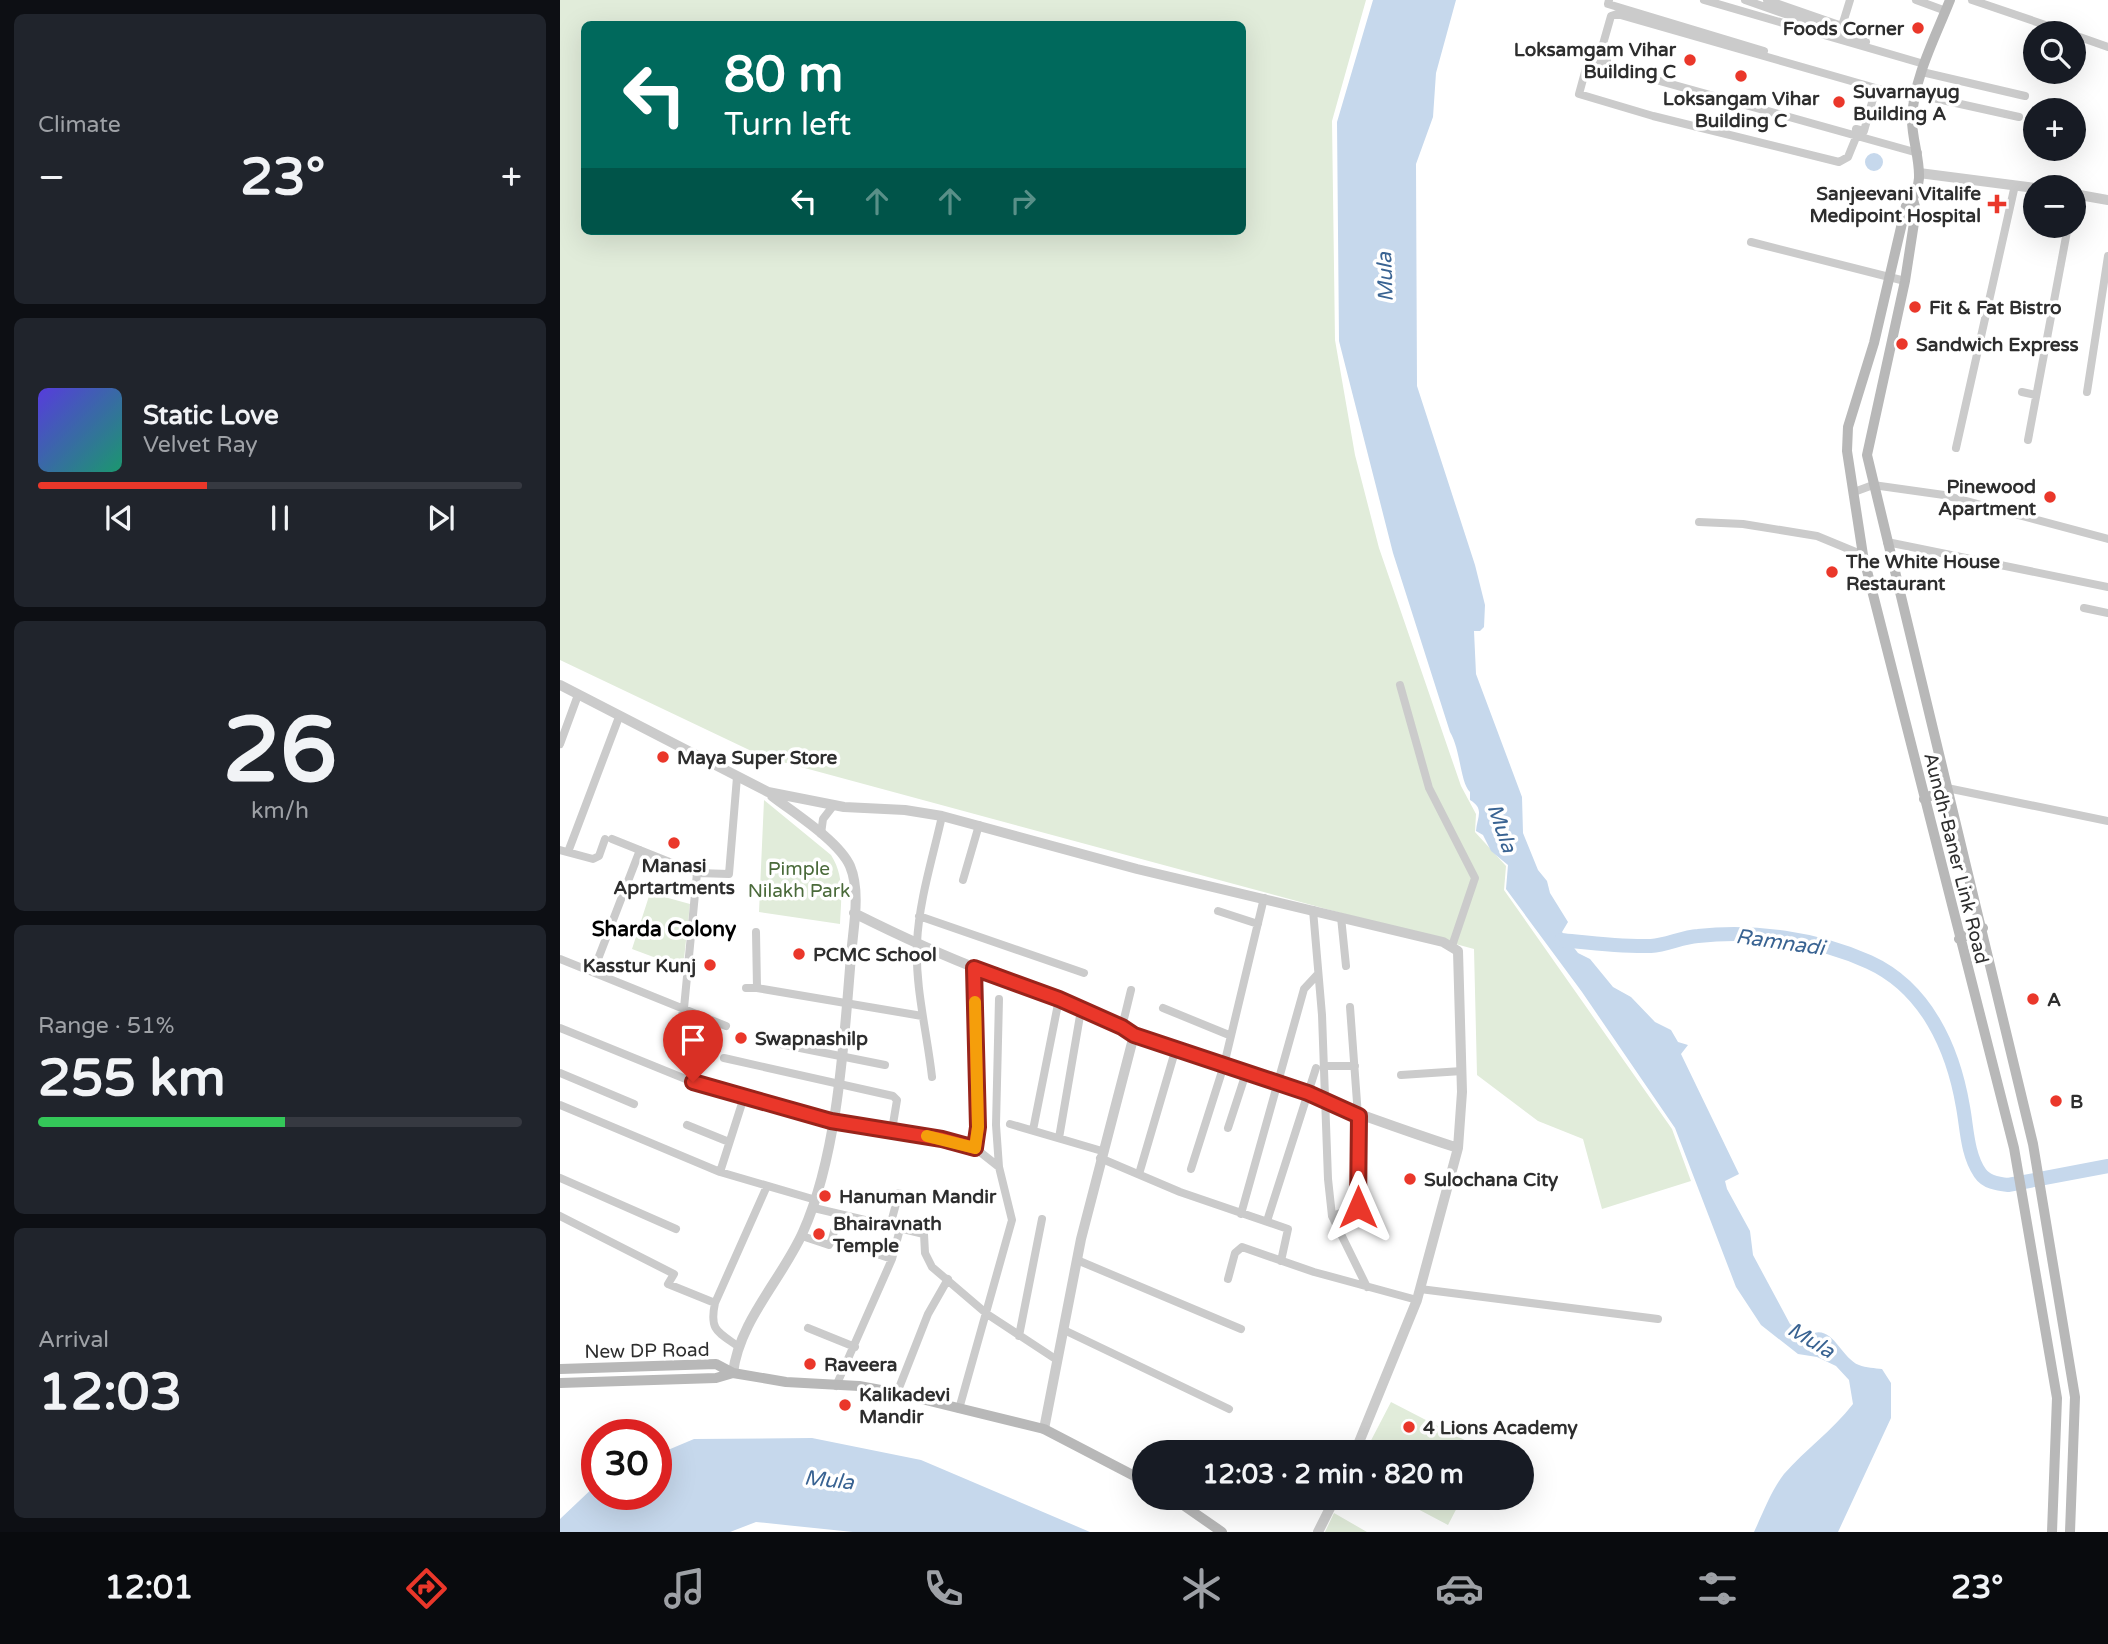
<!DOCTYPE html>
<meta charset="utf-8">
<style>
:root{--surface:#171b24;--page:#20242c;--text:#f1f3f6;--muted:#9ea1a6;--line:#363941;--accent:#ea372a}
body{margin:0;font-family:"Varela Round",sans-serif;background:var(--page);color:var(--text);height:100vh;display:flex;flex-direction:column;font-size:26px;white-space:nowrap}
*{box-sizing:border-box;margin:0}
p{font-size:23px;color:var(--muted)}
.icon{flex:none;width:38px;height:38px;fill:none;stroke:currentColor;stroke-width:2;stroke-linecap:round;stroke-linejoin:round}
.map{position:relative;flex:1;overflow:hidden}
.sheet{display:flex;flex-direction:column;gap:14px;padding:14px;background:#0d0f14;width:560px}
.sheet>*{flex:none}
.guide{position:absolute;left:21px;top:21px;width:665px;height:214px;border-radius:10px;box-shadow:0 7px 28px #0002;background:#00695c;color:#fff;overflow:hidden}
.buttons{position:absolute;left:1463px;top:21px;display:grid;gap:14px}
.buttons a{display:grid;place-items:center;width:63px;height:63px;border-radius:50%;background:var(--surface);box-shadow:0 7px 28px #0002;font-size:35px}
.speed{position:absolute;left:21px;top:1419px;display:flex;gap:14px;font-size:35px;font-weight:700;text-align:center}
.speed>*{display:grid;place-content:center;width:91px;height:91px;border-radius:50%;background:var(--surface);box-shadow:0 7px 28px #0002;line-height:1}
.speed .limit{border:10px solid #d22;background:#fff;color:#111}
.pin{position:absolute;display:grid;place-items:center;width:60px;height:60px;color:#fff;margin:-72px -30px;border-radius:50% 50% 50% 0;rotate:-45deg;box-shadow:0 0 7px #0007}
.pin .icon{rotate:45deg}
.me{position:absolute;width:77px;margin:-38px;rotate:0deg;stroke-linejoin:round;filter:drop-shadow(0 0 5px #0008)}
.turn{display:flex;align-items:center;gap:24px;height:147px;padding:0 28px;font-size:32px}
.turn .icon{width:91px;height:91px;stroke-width:2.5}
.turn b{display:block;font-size:49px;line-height:60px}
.lanes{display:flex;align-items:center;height:66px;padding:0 28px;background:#0003;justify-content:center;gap:35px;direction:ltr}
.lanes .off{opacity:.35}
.big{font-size:52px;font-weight:800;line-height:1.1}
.sheet .widget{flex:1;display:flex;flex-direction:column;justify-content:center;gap:10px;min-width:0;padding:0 24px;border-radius:10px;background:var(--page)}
.sheet .dial{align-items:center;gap:0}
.dial b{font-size:91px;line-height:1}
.song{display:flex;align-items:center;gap:21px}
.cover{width:84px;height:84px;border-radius:10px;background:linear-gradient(135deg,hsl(250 70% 55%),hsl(160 70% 35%))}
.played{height:7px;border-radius:4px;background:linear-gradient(90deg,var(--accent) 35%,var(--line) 35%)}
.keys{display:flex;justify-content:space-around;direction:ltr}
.heat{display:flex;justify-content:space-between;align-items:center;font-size:38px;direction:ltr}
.charge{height:10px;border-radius:5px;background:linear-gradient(90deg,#34c759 51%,var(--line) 0)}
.trip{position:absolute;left:572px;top:1440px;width:402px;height:70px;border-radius:35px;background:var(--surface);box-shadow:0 7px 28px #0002;font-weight:800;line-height:70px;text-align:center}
.dock{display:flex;height:112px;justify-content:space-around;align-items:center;background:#090b0e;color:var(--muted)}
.dock .icon{width:49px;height:49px}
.dock .active{color:var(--accent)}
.dock b{font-size:32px;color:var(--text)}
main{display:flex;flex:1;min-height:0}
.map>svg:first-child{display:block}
.green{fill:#e1ecda;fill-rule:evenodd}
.water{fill:#c6d8ec}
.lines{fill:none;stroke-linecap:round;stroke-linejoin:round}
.river{stroke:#c6d8ec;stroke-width:14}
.minor{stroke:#cbcbcb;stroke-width:8}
.tertiary{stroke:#cbcbcb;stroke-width:10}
.secondary{stroke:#b8b8b8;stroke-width:10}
.route-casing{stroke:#98241b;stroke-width:18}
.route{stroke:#ea372a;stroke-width:12}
.slow{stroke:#f59e0b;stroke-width:12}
.poi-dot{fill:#ea372a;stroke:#fff;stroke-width:2.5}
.labels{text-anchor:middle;stroke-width:7;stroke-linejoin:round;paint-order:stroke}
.poi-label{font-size:19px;font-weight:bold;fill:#2e2e2e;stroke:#fff;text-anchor:start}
.street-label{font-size:19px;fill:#2e2e2e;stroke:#fff}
.park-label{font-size:19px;fill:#4a6a3a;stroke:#fff}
.water-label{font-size:21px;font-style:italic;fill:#396392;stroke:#fff}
.neighbourhood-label{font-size:21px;font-weight:bold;fill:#000;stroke:#fff}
</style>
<main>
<section class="sheet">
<div class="widget"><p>Climate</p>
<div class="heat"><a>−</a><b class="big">23°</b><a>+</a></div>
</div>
<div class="widget">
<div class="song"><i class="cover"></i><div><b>Static Love</b><p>Velvet Ray</p></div></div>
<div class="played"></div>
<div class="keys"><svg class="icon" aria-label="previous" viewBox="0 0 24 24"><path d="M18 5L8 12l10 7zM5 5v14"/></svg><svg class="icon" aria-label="pause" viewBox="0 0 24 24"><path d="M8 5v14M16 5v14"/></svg><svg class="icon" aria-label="next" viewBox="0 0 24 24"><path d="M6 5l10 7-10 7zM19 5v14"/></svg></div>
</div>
<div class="widget dial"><b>26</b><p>km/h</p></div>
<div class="widget"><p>Range · 51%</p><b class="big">255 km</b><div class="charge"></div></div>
<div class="widget"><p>Arrival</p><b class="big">12:03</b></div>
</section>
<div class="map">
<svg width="1548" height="1532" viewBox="0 0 1548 1532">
<rect width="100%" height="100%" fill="#fff"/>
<path class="green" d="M 0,0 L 806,0 L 772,121 L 775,340 L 795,455 L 819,548 L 901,786 L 916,814 L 915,832 L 946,866 L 944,890 L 1112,1129 L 1131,1181 L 1042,1209 L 1023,1139 L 978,1121 L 917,1075 L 914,949 L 204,757 L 0,660 ZM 24,24 L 682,24 L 682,231 L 24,231 Z
M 204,800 L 271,855 C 285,877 281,899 280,924 L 199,912 Z
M 90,893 L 130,904 L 123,968 L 72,949 Z
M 831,1402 L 926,1451 L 926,1452 L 805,1452 Z
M 837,1498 L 902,1498 L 888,1525 Z
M 774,1513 L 807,1532 L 765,1532 Z"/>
<path class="water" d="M 813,0 L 896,0 L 876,73 L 873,117 L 856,164 L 857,386 L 915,565 L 925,605 L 924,627 L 920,631 L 914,631 L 916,674 L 962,797 L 963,833 L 978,870 L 987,881 L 990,893 L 1008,922 L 1002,932 L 1018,953 L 1030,959 L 1053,987 L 1071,997 L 1095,1022 L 1111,1030 L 1118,1042 L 1128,1045 L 1121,1054 L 1179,1174 L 1165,1181 L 1167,1189 L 1190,1231 L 1193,1255 L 1230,1324 L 1249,1335 C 1272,1322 1280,1357 1299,1365 C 1306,1368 1315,1368 1322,1369 L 1331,1383 L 1331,1418 L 1278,1532 L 1194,1532 C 1203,1513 1211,1491 1224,1474 C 1246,1449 1272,1431 1293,1404 L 1289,1380 L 1276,1366 L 1257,1357 L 1238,1354 L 1201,1325 L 1176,1287 L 1115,1128 L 1022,992 L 946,889 L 948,865 L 931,851 L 923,835 L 916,831 C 917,817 925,809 910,800 L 910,792 C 900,782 901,751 890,732 L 833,553 L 779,341 L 777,122 Z
M1305 162a9 9 0 1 1 18 0a9 9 0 1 1-18 0Z
M 252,1438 L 361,1460 L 530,1532 L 293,1532 L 196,1522 L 170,1532 L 0,1532 L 0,1519 L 37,1484 L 37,1494 L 96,1494 L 96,1455 L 134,1439 Z"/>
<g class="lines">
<path class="river" d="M 1001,940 C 1031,943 1061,947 1091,946 C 1107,945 1122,937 1138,936 C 1194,930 1256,938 1309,962 C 1366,988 1393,1048 1403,1107 C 1407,1128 1407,1154 1420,1173 C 1426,1182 1437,1184 1448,1185 L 1548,1166"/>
<path class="minor" d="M 1049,0 L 1048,4 L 1204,51
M 1144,0 L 1364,64
M 1185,0 L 1306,42
M 1207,0 L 1282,26 L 1290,0
M 1356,0 L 1386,11
M 1412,0 L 1509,33
M 1514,35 L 1548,47
M 1047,61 L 1039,58 L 1051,16 L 1057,14 L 1354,99
M 1362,72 L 1465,96
M 1355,94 L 1459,117
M 1296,129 L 1304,131 L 1316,88
M 1297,135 L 1288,157 L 1279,162 L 1093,116 L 1019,94 L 1028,61 L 1358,153
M 1191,242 L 1345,281
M 1462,392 L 1476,395
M 1527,392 L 1548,256
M 1468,440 L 1508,226
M 1396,448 L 1455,185
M 1294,492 L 1313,485 L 1384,495 L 1548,539
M 1139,522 L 1183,524 L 1257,536 L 1303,555
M 1327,542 L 1548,587
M 1524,608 L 1548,613
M 840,685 L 869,788 L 915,878 L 892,946
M 0,744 L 18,695
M 1387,788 L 1548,821
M 261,834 L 263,819 L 273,806
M 52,839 L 137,873 L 169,874 L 177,777
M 0,850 L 33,859 L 39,856 L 45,839
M 8,852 L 59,717
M 403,880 L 419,825
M 753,910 L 762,1015 L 768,1179 L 772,1216 L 807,1287
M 658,911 L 698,924
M 359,916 L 524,973
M 781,917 L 786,966
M 0,959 L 166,1026
M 414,968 L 418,1127 L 415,1148
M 33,972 L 80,850
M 186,988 L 197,988 L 196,932
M 197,988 L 362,1016
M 603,1008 L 669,1035
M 562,1027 L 571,990
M 0,1028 L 133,1082 L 271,1121 L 381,1139 L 415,1148 L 439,1167 L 452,1220 L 399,1409
M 115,1039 L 124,1008 L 137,873
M 210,1042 L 325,1065
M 164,1058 L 333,1096 L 337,1100 L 332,1130
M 765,1066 L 795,1066
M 0,1073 L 74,1104
M 841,1075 L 902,1071
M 372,1077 C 367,1032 355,988 357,943 C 359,900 373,857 382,816
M 0,1105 L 160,1172 L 256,1200
M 450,1124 L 542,1151
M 127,1125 L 169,1142
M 668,1128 L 686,1073
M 473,1130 L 499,999
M 499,1138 L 521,1010
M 540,1158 L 620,1192 L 728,1229 L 721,1261
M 439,1167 L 436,1125 L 439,999
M 631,1169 L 664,1065 L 704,898
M 160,1172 L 184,1097
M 579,1174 L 616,1048
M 0,1178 L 116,1229
M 254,1208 L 364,1234 L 365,1253 L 372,1267 L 427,1314 L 497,1360
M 279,1214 L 272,1239 L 332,1259
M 681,1214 L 744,989 L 757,975
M 0,1216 L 114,1274 L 108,1284 L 155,1303
M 772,1216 L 798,1207 L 798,1116 L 790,1007
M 707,1221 L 756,1068
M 330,1226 L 339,1193
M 242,1236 L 269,1245 L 272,1239
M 517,1260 L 681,1329
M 668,1279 L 675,1253 L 682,1247 L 754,1272 L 857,1300
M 860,1289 L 1098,1319
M 248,1328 L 295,1347
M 504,1330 L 669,1409
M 459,1336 L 482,1219
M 179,1347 C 158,1332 149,1331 155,1303 L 207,1186
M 276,1386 L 332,1259 L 340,1229
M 337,1393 L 368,1314 L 388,1279"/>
<path class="tertiary" d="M 1359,173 L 1475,188
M 1514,194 L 1548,200
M 0,685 L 208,792 L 284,807 L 345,810 L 382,816 L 577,869 L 883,942 L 898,951 L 902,1092 L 898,1148 L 857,1300 L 795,1452
M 294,913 C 338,935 381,955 426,972 C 470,989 537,1009 574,1035 C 684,1069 789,1113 898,1148
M 173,1373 C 179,1321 222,1279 243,1232 C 278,1154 284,1040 291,956 C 293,929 301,892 290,866 C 279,841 234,813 212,796
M 484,1429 L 521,1239 L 574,1035
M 758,1532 L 775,1498"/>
<path class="secondary" d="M 1390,0 C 1375,38 1354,77 1352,118 C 1351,147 1372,183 1346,206 L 1314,343 L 1288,427 L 1287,451 L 1303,555 L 1454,1148 L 1497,1398 L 1492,1532
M 1353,200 L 1356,210 L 1345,281 L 1307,455 L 1473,1144 L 1515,1397 L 1510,1532
M 1364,799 L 1387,788
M 1399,939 L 1423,928
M 0,1369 L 156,1364 L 173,1373 L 226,1382 L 299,1386 L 337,1393 L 484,1429 L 584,1481
M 0,1383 L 156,1378 L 173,1373
M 613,1498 L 662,1532"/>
</g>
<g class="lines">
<defs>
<path id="route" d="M 133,1082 L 271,1121 L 382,1139 L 415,1148 L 418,1127 L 414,968 L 499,999 L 562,1027 L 574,1035 L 748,1093 L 799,1116 L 798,1207"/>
</defs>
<use href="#route" class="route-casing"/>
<use href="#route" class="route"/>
<path class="slow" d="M 367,1136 L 415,1148 L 418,1127 L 415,1002"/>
</g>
<g class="poi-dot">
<circle cx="1358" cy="28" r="7"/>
<circle cx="1130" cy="60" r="7"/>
<circle cx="1181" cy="76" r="7"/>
<circle cx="1279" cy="102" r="7"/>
<path d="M1433.5 193.5h7v7h7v7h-7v7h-7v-7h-7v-7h7z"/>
<circle cx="1355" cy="307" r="7"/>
<circle cx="1342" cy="344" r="7"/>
<circle cx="1490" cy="497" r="7"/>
<circle cx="1272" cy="572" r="7"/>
<circle cx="103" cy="757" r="7"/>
<circle cx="114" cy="843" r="7"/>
<circle cx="239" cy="954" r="7"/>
<circle cx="150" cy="965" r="7"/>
<circle cx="1473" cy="999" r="7"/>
<circle cx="181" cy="1038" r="7"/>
<circle cx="1496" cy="1101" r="7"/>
<circle cx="850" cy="1179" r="7"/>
<circle cx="265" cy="1196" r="7"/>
<circle cx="259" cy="1234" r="7"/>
<circle cx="250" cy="1364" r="7"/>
<circle cx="285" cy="1405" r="7"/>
<circle cx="849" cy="1427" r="7"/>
</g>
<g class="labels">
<g class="poi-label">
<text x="1344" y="35" text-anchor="end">Foods Corner</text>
<text x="1116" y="56" text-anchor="end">Loksamgam Vihar<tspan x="1116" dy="22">Building C</tspan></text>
<text x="1293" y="98">Suvarnayug<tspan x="1293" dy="22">Building A</tspan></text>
<text x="1181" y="105" text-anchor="middle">Loksangam Vihar<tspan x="1181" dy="22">Building C</tspan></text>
<text x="1421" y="200" text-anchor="end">Sanjeevani Vitalife<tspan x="1421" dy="22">Medipoint Hospital</tspan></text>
<text x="1369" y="314">Fit &amp; Fat Bistro</text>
<text x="1356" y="351">Sandwich Express</text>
<text x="1476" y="493" text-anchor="end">Pinewood<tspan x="1476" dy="22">Apartment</tspan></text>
<text x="1286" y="568">The White House<tspan x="1286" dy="22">Restaurant</tspan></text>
<text x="117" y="764">Maya Super Store</text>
<text x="114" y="872" text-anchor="middle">Manasi<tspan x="114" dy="22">Aprtartments</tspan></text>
<text x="253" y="961">PCMC School</text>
<text x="136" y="972" text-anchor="end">Kasstur Kunj</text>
<text x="1487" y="1006">A</text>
<text x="195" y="1045">Swapnashilp</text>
<text x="1510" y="1108">B</text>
<text x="864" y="1186">Sulochana City</text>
<text x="279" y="1203">Hanuman Mandir</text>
<text x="273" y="1230">Bhairavnath<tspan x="273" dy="22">Temple</tspan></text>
<text x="264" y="1371">Raveera</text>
<text x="299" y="1401">Kalikadevi<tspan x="299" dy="22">Mandir</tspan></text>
<text x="863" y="1434">4 Lions Academy</text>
</g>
<g class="street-label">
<text transform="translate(1397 858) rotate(76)" y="7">Aundh-Baner Link Road</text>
<text transform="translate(87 1350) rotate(-1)" y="7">New DP Road</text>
</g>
<g class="park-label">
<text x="239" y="875">Pimple<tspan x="239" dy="22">Nilakh Park</tspan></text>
</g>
<g class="water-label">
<text transform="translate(825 277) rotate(-92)" y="7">Mula</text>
<text transform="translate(942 828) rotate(71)" y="7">Mula</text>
<text transform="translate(1220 942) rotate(8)" y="7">Ramnadi</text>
<text transform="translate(1251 1340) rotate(31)" y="7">Mula</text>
<text transform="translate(269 1480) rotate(6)" y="7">Mula</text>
</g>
<g class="neighbourhood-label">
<text x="104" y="936">Sharda Colony</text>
</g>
</g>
</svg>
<div class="buttons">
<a><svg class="icon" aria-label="search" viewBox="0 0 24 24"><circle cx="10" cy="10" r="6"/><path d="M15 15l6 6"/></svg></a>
<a>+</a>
<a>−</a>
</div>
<div class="speed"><div class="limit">30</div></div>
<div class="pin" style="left:133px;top:1082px;background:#d93025"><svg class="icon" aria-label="arrive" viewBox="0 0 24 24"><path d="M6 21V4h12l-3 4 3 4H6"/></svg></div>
<svg class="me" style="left:798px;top:1207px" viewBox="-20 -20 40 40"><path d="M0-17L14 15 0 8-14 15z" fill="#ea372a" stroke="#fff" stroke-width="4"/></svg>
<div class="trip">12:03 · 2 min · 820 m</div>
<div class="guide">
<div class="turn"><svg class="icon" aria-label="left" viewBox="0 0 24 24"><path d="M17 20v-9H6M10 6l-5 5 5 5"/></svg><div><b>80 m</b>Turn left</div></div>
<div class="lanes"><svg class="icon" aria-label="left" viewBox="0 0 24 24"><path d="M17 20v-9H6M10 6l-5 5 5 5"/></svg><svg class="icon off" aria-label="ahead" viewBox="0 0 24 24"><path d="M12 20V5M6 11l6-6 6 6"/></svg><svg class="icon off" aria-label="ahead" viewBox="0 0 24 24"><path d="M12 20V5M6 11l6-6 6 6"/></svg><svg class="icon off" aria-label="right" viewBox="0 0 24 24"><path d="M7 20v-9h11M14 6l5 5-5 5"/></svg></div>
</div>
</div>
</main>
<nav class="dock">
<b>12:01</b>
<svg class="icon active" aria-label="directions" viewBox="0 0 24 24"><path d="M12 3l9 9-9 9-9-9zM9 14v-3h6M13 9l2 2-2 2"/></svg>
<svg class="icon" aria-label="music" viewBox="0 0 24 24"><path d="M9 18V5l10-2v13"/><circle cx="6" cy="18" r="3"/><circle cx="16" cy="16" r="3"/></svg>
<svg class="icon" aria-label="phone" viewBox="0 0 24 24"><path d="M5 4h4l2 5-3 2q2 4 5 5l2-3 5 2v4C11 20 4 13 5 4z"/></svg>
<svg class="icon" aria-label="climate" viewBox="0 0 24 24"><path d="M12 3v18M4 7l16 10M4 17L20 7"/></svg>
<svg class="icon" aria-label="car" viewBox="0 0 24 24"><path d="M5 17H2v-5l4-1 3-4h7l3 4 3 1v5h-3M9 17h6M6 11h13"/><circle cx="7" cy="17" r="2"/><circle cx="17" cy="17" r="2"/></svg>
<svg class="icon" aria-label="filters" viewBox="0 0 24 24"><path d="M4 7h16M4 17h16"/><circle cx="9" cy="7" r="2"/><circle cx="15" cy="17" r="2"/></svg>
<b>23°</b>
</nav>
